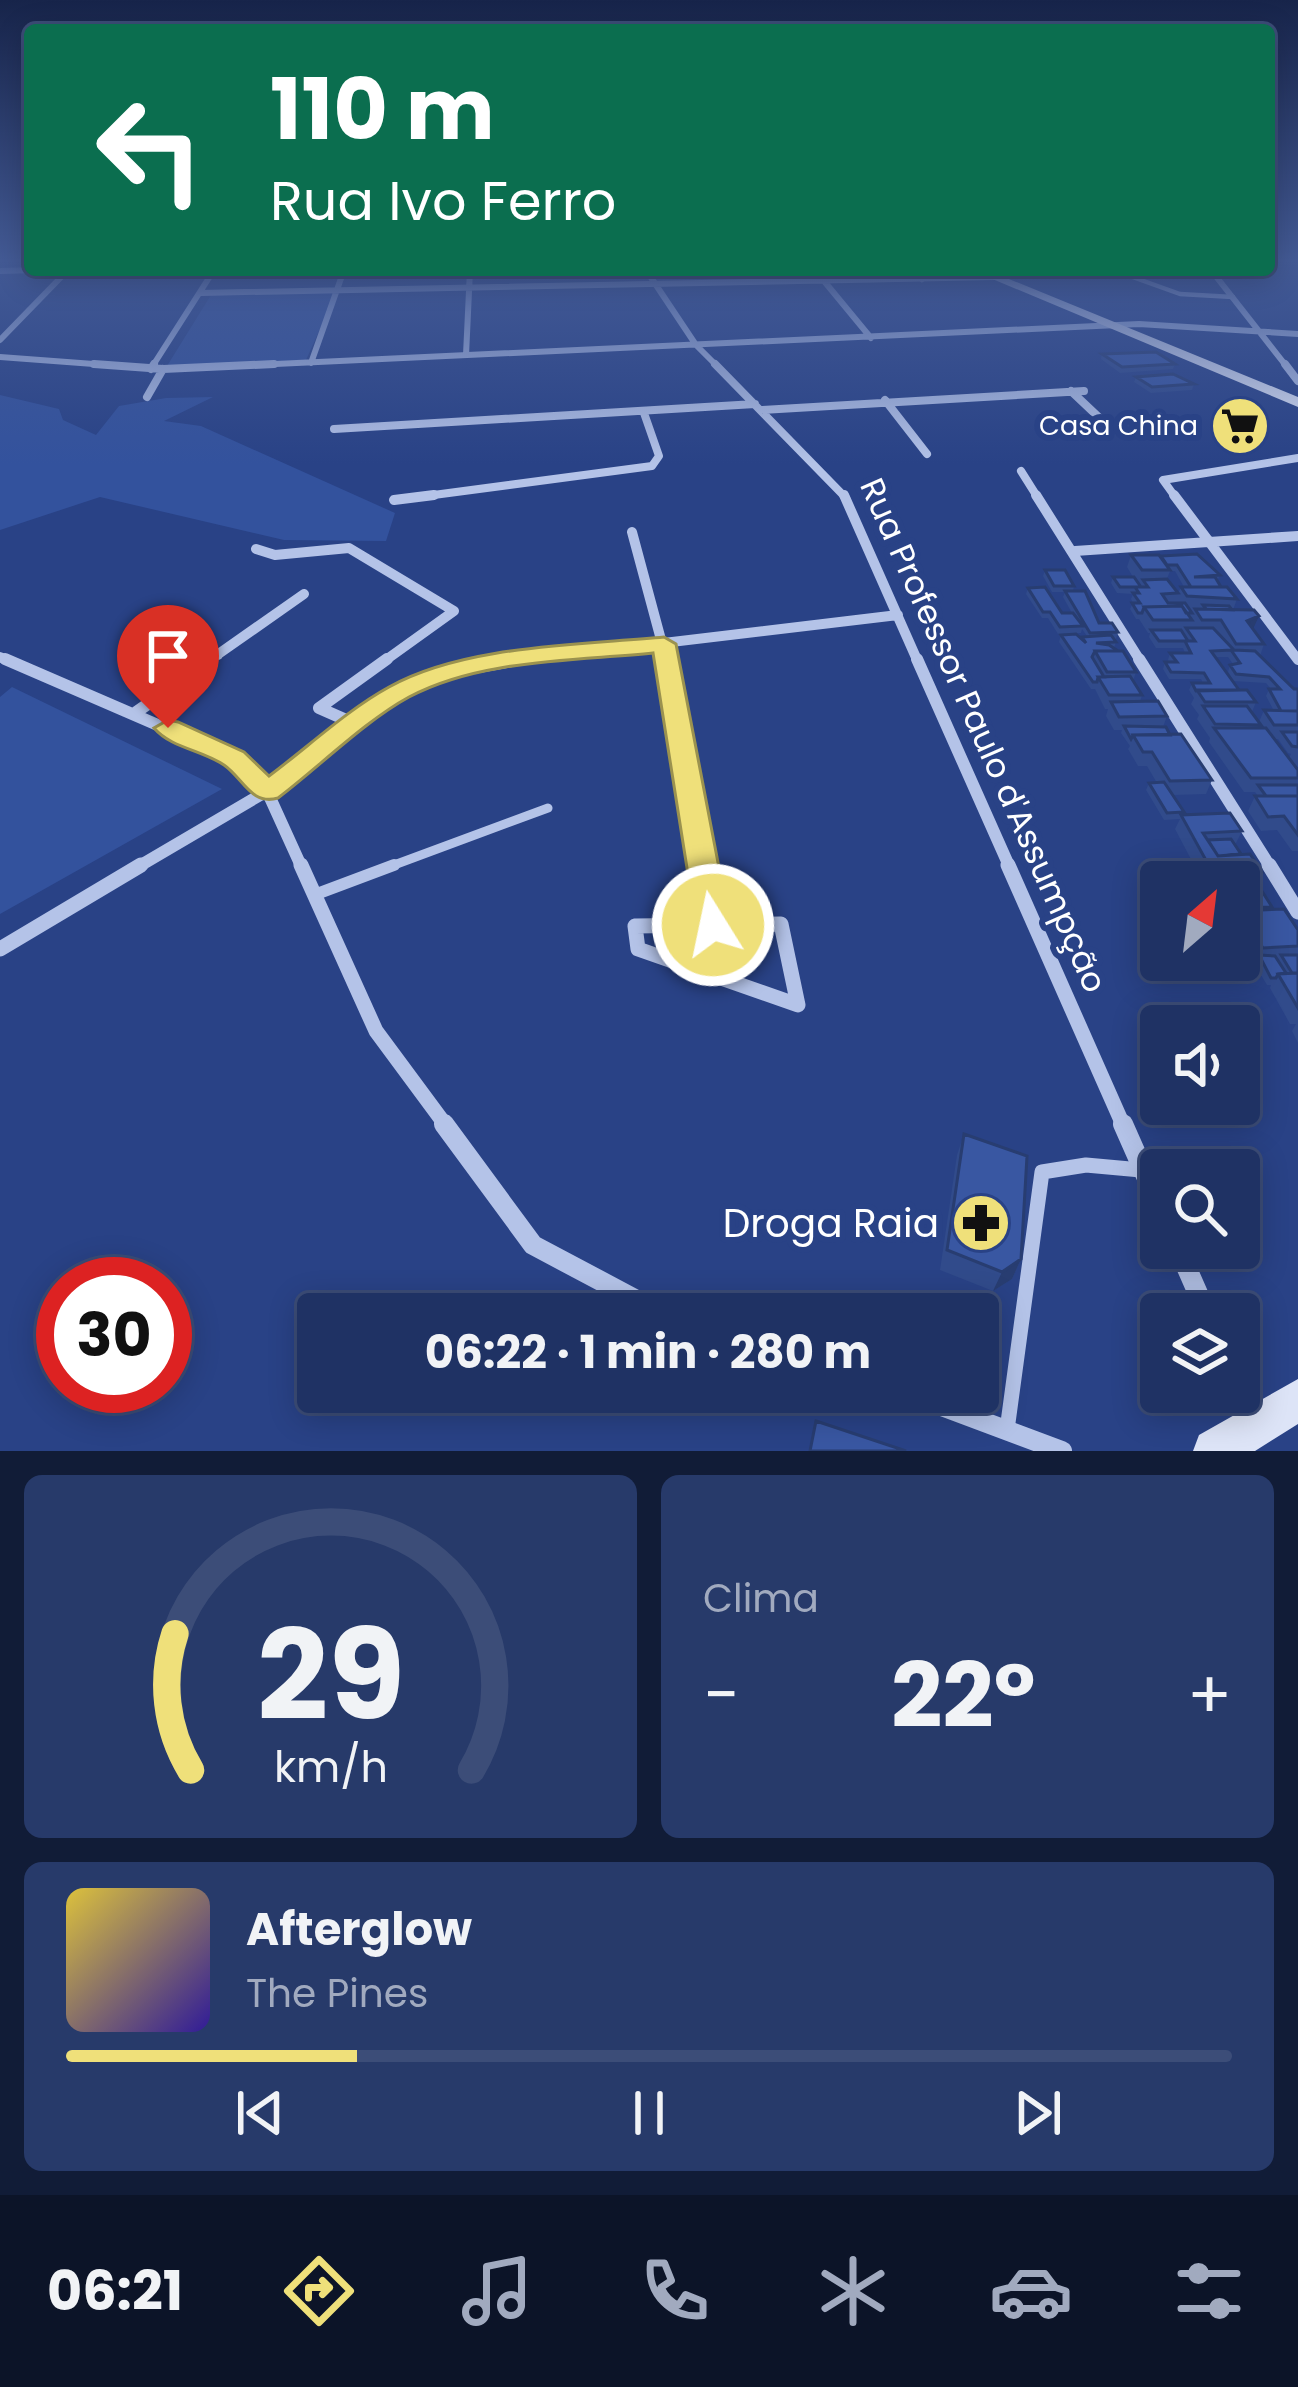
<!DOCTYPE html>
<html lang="pt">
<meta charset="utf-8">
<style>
:root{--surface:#1f3264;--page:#273a6a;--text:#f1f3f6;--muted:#a1aabf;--line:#3c4d78;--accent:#efe07a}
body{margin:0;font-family:Poppins,sans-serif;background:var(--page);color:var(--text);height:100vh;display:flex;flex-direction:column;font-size:45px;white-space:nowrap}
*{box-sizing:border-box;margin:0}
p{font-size:39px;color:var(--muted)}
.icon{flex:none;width:66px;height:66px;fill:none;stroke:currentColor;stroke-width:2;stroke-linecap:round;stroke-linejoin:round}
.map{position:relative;height:1451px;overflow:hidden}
.details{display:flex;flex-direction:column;gap:24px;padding:24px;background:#111c37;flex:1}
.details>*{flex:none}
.top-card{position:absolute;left:24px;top:24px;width:1251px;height:252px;border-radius:12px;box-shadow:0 6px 30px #0003,0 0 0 3px var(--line);background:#0b6e4f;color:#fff;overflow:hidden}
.needle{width:78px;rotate:28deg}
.fabs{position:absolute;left:1140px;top:861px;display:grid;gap:24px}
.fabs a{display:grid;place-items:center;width:120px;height:120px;border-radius:12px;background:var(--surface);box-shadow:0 6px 30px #0003,0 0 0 3px var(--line);font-size:60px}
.speed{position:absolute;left:36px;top:1257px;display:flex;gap:24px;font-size:60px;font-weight:700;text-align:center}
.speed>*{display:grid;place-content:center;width:156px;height:156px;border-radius:50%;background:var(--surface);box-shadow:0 6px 30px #0003,0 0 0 3px var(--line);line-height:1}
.speed .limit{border:18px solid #d22;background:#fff;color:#111}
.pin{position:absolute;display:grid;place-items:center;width:102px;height:102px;color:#fff;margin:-123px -51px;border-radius:50% 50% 50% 0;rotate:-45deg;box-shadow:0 0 12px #0007}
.pin .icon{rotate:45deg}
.me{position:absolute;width:132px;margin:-66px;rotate:350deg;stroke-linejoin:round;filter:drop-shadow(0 0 9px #0008)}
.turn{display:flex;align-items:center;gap:42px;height:252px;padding:0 48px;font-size:54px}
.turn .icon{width:156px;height:156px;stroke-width:2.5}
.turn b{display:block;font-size:84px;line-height:102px}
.big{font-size:90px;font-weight:700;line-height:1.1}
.details .card{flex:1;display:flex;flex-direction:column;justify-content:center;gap:18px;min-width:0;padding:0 42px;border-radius:18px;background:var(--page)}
.details .dial{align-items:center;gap:0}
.dial svg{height:312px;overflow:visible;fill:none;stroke:var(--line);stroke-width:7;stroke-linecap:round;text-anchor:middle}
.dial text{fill:var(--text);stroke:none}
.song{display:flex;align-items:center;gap:36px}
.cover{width:144px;height:144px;border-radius:18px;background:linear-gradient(135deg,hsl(50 70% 55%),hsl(250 70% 35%))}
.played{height:12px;border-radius:6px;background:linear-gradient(90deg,var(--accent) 25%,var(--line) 25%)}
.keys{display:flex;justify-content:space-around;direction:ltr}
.heat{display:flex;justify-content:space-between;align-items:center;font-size:66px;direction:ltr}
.details .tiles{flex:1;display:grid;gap:24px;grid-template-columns:1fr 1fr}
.card:last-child{grid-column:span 2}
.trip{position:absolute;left:297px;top:1293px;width:702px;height:120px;border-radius:12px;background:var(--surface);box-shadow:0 6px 30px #0003,0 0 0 3px var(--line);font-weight:700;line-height:120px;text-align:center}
.dock{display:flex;height:192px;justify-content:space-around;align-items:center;background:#0c1428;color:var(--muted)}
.dock .icon{width:84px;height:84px}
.dock .on{color:var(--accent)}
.dock b{font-size:54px;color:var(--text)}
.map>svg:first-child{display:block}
.green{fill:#33529d}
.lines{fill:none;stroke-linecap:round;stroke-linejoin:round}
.service-far3{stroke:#b4c3e8;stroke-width:4.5}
.service-far2{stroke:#b4c3e8;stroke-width:9}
.service-far1{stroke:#b4c3e8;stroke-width:12}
.service{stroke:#b4c3e8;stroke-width:15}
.minor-far5{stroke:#b4c3e8;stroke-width:6}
.minor-far4{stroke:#b4c3e8;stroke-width:8}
.minor-far3{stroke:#b4c3e8;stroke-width:10}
.minor-far2{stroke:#b4c3e8;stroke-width:12}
.minor-far1{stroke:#b4c3e8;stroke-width:15}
.minor{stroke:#b4c3e8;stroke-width:20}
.secondary{fill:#dde4f7;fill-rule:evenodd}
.wall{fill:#314b8b;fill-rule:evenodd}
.shaded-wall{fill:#283d71}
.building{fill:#3957a2;stroke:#283d71;stroke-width:3}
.route{fill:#efe07a;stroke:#9b924f;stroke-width:3}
.labels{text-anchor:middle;stroke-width:12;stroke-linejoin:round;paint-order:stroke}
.far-poi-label{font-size:27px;fill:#fff;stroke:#294286;text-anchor:end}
.street-label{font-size:33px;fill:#fff;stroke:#294286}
.near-poi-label{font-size:39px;fill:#fff;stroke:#294286;text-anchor:end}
</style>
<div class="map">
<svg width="1298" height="1451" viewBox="0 0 1298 1451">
<rect width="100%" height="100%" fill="#294286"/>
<path class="green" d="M 336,293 L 306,360 L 167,366 L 211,295 Z
M 0,395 L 59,409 L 63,420 L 96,435 L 119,406 L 166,398 L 213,397 L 164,421 L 201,426 L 395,513 L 386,541 L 284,540 L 100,497 L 0,530 Z
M 12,687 L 222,789 L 0,914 L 0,697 Z"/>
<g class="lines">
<path class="service-far3" d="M 913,270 L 922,280
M 1113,270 L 1180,294 L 1233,297"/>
<path class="service-far2" d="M 386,868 L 548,808"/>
<path class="service-far1" d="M 314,895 L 394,865"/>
<path class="service" d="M 1007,1430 L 1042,1172 L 1086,1165 L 1141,1170"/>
<path class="minor-far5" d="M 646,270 L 696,345 L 718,367
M 1211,270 L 1287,367
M 0,271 L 36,270
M 824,281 L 871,338
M 200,293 L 995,277
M 0,340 L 68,270
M 466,355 L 470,270
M 0,357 L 134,367
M 311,363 L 344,270
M 152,367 L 214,270
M 209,367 L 1139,324 L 1298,334"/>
<path class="minor-far4" d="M 94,364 L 163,369 L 274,364
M 715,364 L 846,498
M 1285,364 L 1298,381
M 151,369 L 154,364
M 1071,391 L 1107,425
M 147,397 L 163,369
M 885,400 L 927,454
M 761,410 L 1084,391
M 334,429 L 755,404
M 1021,471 L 1038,498
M 411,498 L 652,466 L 659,456 L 644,413
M 1176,498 L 1163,480 L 1298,458"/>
<path class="minor-far3" d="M 844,495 L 918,662
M 1036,495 L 1141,662
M 1174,495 L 1298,660
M 394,500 L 434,495
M 632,532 L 667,662
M 256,549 L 275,555 L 349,548 L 454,611 L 383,662
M 1075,551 L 1298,536
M 137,623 L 218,655
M 0,657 L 12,662
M 207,662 L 304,594
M 504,662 L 898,615"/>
<path class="minor-far2" d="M 5,659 L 234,758 L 267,791 L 302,868
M 667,659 L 703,868
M 917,659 L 1010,868
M 1139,659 L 1271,868
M 135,713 L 212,659
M 353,723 L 319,708 L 387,659
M 136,868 L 267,791 L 399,692 L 451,672 L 523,659"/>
<path class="minor-far1" d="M 301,865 L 376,1031 L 447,1127
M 703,865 L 713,925
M 1008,865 L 1124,1127
M 1269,865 L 1298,912
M 781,924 L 798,1005 L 638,949 L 635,926 Z
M 0,949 L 141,865"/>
<path class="minor" d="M 444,1124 L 533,1245 L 646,1305 L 674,1314
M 1123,1124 L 1161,1210
M 1178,1248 L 1207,1314
M 1239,1385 L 1255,1422
M 904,1392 L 1062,1451"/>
<path class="secondary" d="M 971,270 L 987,270 L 1298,397 L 1298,407 Z
M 1298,1379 L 1298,1424 L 1255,1451 L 1193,1451 L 1199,1435 Z"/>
</g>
<path class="wall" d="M 1102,354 L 1175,364 L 1173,369 L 1120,373 L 1101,359 Z
M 1136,377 L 1194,384 L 1192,390 L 1151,393 L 1134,382 Z
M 1131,555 L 1220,575 L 1217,581 L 1221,587 L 1237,599 L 1233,610 L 1254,629 L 1264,644 L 1260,656 L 1294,689 L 1298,689 L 1298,851 L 1292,851 L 1277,830 L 1261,831 L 1248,811 L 1255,796 L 1258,796 L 1255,792 L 1244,792 L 1209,742 L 1210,738 L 1197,719 L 1199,715 L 1191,704 L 1194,698 L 1189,690 L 1192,683 L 1203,683 L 1201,679 L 1169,679 L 1163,669 L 1165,662 L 1169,662 L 1168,660 L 1170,653 L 1185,653 L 1183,648 L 1156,648 L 1149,637 L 1150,633 L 1148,633 L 1139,619 L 1136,619 L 1130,609 L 1133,603 L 1131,599 L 1133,594 L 1117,593 L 1111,583 L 1113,577 L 1133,577 L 1127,567 ZM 1170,571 L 1175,571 L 1184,587 L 1181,587 L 1178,593 L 1167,579 ZM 1215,657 L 1228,657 L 1233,664 L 1230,665 L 1228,672 L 1233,681 L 1266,683 L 1271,689 L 1269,689 L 1266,696 L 1274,711 L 1264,710 L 1259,722 L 1252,712 L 1256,702 L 1239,690 ZM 1274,739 L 1278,739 L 1288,753 L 1291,754 L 1289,758 Z
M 1045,570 L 1074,586 L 1073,591 L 1099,623 L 1118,632 L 1116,639 L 1114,639 L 1116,642 L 1114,648 L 1136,672 L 1133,681 L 1142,695 L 1140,702 L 1167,716 L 1163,727 L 1212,780 L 1206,794 L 1173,795 L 1184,812 L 1183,815 L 1242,831 L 1235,845 L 1241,854 L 1262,872 L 1257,882 L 1272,907 L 1271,910 L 1298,930 L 1298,1043 L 1292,1031 L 1296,1024 L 1290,1024 L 1270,988 L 1271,985 L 1267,985 L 1239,938 L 1239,882 L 1203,882 L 1175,829 L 1180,819 L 1164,820 L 1146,790 L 1149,783 L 1157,783 L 1147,766 L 1138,766 L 1128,749 L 1130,746 L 1121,733 L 1122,730 L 1114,730 L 1106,716 L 1108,709 L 1105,709 L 1095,689 L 1091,689 L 1059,642 L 1061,635 L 1081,639 L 1082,637 L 1087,636 L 1082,629 L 1081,633 L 1058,634 L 1048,618 L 1042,618 L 1026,594 L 1028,588 L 1062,613 L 1072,613 L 1063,597 L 1065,592 L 1052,592 L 1043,576 Z
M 964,1134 L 1021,1259 L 1012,1279 L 993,1291 L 940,1270 L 957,1155 Z"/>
<path class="shaded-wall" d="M 1259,616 L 1253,629 L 1247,621 Z
M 1021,1259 L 1012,1279 L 993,1291 L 1002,1272 Z"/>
<path class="building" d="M 1156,352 L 1175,364 L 1122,367 L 1102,354 Z
M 1173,374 L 1194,384 L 1152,387 L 1136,377 Z
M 1197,554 L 1220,575 L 1194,577 L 1215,577 L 1221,587 L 1191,587 L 1177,565 L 1167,565 L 1161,556 Z
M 1131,555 L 1159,555 L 1170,570 L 1142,570 Z
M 1045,570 L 1065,570 L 1074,586 L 1054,586 Z
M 1113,577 L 1134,577 L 1141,587 L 1148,587 L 1143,580 L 1167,579 L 1178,593 L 1162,594 L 1168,603 L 1185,603 L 1192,613 L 1186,613 L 1182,606 L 1144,607 L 1142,613 L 1138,613 L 1132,603 L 1140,603 L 1133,593 L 1139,593 L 1135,587 L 1141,587 L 1120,587 Z
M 1045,587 L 1062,613 L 1073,613 L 1083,626 L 1060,627 L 1050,612 L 1043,612 L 1028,588 Z
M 1181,587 L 1227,587 L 1237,599 L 1187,596 Z
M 1065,591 L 1085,591 L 1099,623 L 1112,623 L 1118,632 L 1090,633 Z
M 1203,605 L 1229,606 L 1232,610 L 1206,609 Z
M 1182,606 L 1192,620 L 1153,620 L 1144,607 Z
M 1195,609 L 1254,610 L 1259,616 L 1247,621 L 1264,644 L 1236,644 L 1221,620 L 1202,620 Z
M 1186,628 L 1213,628 L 1234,650 L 1255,651 L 1294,689 L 1298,689 L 1298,711 L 1281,711 L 1269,689 L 1280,689 L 1269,677 L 1236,674 L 1230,665 L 1240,663 L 1231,650 L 1211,651 L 1239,690 L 1196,691 L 1192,683 L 1210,683 L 1204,673 L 1171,672 L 1165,662 L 1177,662 L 1170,653 L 1191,653 L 1185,641 L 1159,641 L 1151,630 L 1181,630 L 1188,641 L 1195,641 Z
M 1076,634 L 1086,643 L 1082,637 L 1111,635 L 1116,642 L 1096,643 L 1109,645 L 1118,651 L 1095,651 L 1092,657 L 1104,677 L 1098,677 L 1097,682 L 1093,682 L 1061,635 Z
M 1095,651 L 1123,651 L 1136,672 L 1107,672 Z
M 1130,676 L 1142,695 L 1109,695 L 1098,677 Z
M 1197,690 L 1247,690 L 1256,702 L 1205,702 Z
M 1158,701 L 1167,716 L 1119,717 L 1111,702 Z
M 1203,706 L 1247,706 L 1261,725 L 1215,724 Z
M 1264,710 L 1298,711 L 1298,725 L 1274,725 Z
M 1124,726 L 1166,727 L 1170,735 L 1133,735 L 1131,739 Z
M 1214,728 L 1266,728 L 1298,770 L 1298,778 L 1251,778 Z
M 1282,732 L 1298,732 L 1298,747 L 1292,746 Z
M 1181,734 L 1212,780 L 1170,781 L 1152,752 L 1143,752 L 1133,735 Z
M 1164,782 L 1184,812 L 1167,813 L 1149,783 Z
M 1258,785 L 1298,785 L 1298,796 L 1266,796 Z
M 1255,796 L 1298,796 L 1298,835 L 1284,816 L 1268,817 Z
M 1230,813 L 1242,831 L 1203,833 L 1218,856 L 1250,854 L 1262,872 L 1213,873 L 1181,815 Z
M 1231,839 L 1241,854 L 1218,856 L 1208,840 Z
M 1217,877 L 1253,877 L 1272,907 L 1239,908 L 1239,882 L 1220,882 Z
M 1284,909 L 1298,930 L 1298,946 L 1263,948 L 1239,911 Z
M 1259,955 L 1275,956 L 1286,973 L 1278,974 L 1276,978 L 1271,978 Z
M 1281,955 L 1298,955 L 1298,973 L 1292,973 Z
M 1298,973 L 1298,1008 L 1278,974 Z
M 964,1134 L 1027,1156 L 1021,1259 L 1002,1272 L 947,1250 Z
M 816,1421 L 906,1451 L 810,1451 Z"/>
<linearGradient id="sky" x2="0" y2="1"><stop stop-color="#17244a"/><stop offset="0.56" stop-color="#435a95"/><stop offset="1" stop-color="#435a95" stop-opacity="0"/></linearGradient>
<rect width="1298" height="464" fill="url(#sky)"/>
<path class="route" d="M 664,637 L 676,644 L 730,925 L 725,934 L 713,938 L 701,934 L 696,925 L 653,653 C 575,661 480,659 409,697 C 365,721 319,767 278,798 C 251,806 243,778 224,765 C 202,750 171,748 154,728 L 168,720 L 178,722 L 244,752 L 269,776 C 308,747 347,710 389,687 C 464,645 580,645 664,637 Z"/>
<defs>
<symbol id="supermarket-disc" viewBox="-11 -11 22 22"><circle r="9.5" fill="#efe07a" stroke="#294286"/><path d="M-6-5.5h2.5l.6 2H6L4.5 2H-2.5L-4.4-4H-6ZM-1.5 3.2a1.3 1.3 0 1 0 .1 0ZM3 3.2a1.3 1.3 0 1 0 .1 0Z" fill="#111"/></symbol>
<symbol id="pharmacy-disc" viewBox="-11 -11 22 22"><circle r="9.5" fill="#efe07a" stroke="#294286"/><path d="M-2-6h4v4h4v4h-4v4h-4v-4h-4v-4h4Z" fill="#111"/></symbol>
</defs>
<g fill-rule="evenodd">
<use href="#supermarket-disc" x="1207" y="393" width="66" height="66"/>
<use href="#pharmacy-disc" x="948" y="1190" width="66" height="66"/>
</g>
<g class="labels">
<g class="far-poi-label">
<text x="1198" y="435">Casa China</text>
</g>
<g class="street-label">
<text transform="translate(984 735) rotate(66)" y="12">Rua Professor Paulo d'Assumpção</text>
</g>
<g class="near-poi-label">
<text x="939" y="1237">Droga Raia</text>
</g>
</g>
</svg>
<div class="fabs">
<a><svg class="needle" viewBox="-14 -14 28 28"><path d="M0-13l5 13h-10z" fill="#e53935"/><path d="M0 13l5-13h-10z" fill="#a1aabf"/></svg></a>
<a><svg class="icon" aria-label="sound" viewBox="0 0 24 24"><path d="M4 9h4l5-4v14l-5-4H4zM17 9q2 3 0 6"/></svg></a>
<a><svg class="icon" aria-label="search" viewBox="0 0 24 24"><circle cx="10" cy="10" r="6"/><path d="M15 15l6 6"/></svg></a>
<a><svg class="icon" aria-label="layers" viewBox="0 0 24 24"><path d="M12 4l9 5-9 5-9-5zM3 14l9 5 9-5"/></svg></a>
</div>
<div class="speed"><div class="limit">30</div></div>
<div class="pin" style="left:168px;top:728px;background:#d93025"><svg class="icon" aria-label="arrive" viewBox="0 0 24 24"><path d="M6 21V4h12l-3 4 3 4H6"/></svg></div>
<svg class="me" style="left:713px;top:925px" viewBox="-20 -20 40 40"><circle r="17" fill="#efe07a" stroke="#fff" stroke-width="3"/><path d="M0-11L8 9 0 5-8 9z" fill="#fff"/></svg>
<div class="trip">06:22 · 1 min · 280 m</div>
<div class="top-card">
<div class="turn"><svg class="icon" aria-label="left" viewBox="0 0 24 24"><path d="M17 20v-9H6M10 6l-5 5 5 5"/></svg><div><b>110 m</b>Rua Ivo Ferro</div></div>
</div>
</div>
<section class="details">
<div class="tiles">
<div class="card dial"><svg viewBox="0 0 100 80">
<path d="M14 69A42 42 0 1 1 86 69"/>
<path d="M14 69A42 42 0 0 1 10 34" stroke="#efe07a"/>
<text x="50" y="56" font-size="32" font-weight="700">29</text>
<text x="50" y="72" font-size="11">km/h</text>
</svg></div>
<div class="card"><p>Clima</p>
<div class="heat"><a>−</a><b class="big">22°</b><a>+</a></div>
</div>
<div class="card">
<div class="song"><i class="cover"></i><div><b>Afterglow</b><p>The Pines</p></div></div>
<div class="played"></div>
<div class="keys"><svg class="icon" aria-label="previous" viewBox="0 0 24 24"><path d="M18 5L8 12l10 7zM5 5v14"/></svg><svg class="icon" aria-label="pause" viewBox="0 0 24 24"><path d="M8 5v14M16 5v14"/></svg><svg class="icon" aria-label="next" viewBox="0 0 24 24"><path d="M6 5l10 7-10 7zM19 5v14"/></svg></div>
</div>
</div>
</section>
<nav class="dock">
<b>06:21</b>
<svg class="icon on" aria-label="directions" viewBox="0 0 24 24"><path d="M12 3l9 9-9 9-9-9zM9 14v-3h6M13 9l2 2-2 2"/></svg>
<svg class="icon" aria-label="music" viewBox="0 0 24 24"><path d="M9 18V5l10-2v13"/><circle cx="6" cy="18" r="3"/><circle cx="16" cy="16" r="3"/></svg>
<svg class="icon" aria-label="phone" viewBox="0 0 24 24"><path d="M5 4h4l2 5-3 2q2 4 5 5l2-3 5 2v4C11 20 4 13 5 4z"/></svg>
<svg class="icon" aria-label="climate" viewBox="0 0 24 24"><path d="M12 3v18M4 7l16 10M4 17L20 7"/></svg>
<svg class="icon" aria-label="car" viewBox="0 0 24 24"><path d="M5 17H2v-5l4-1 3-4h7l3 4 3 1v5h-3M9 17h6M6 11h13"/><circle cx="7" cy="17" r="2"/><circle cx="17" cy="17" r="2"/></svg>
<svg class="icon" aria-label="filters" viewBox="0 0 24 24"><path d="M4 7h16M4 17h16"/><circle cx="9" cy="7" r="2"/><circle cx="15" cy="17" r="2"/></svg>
</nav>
